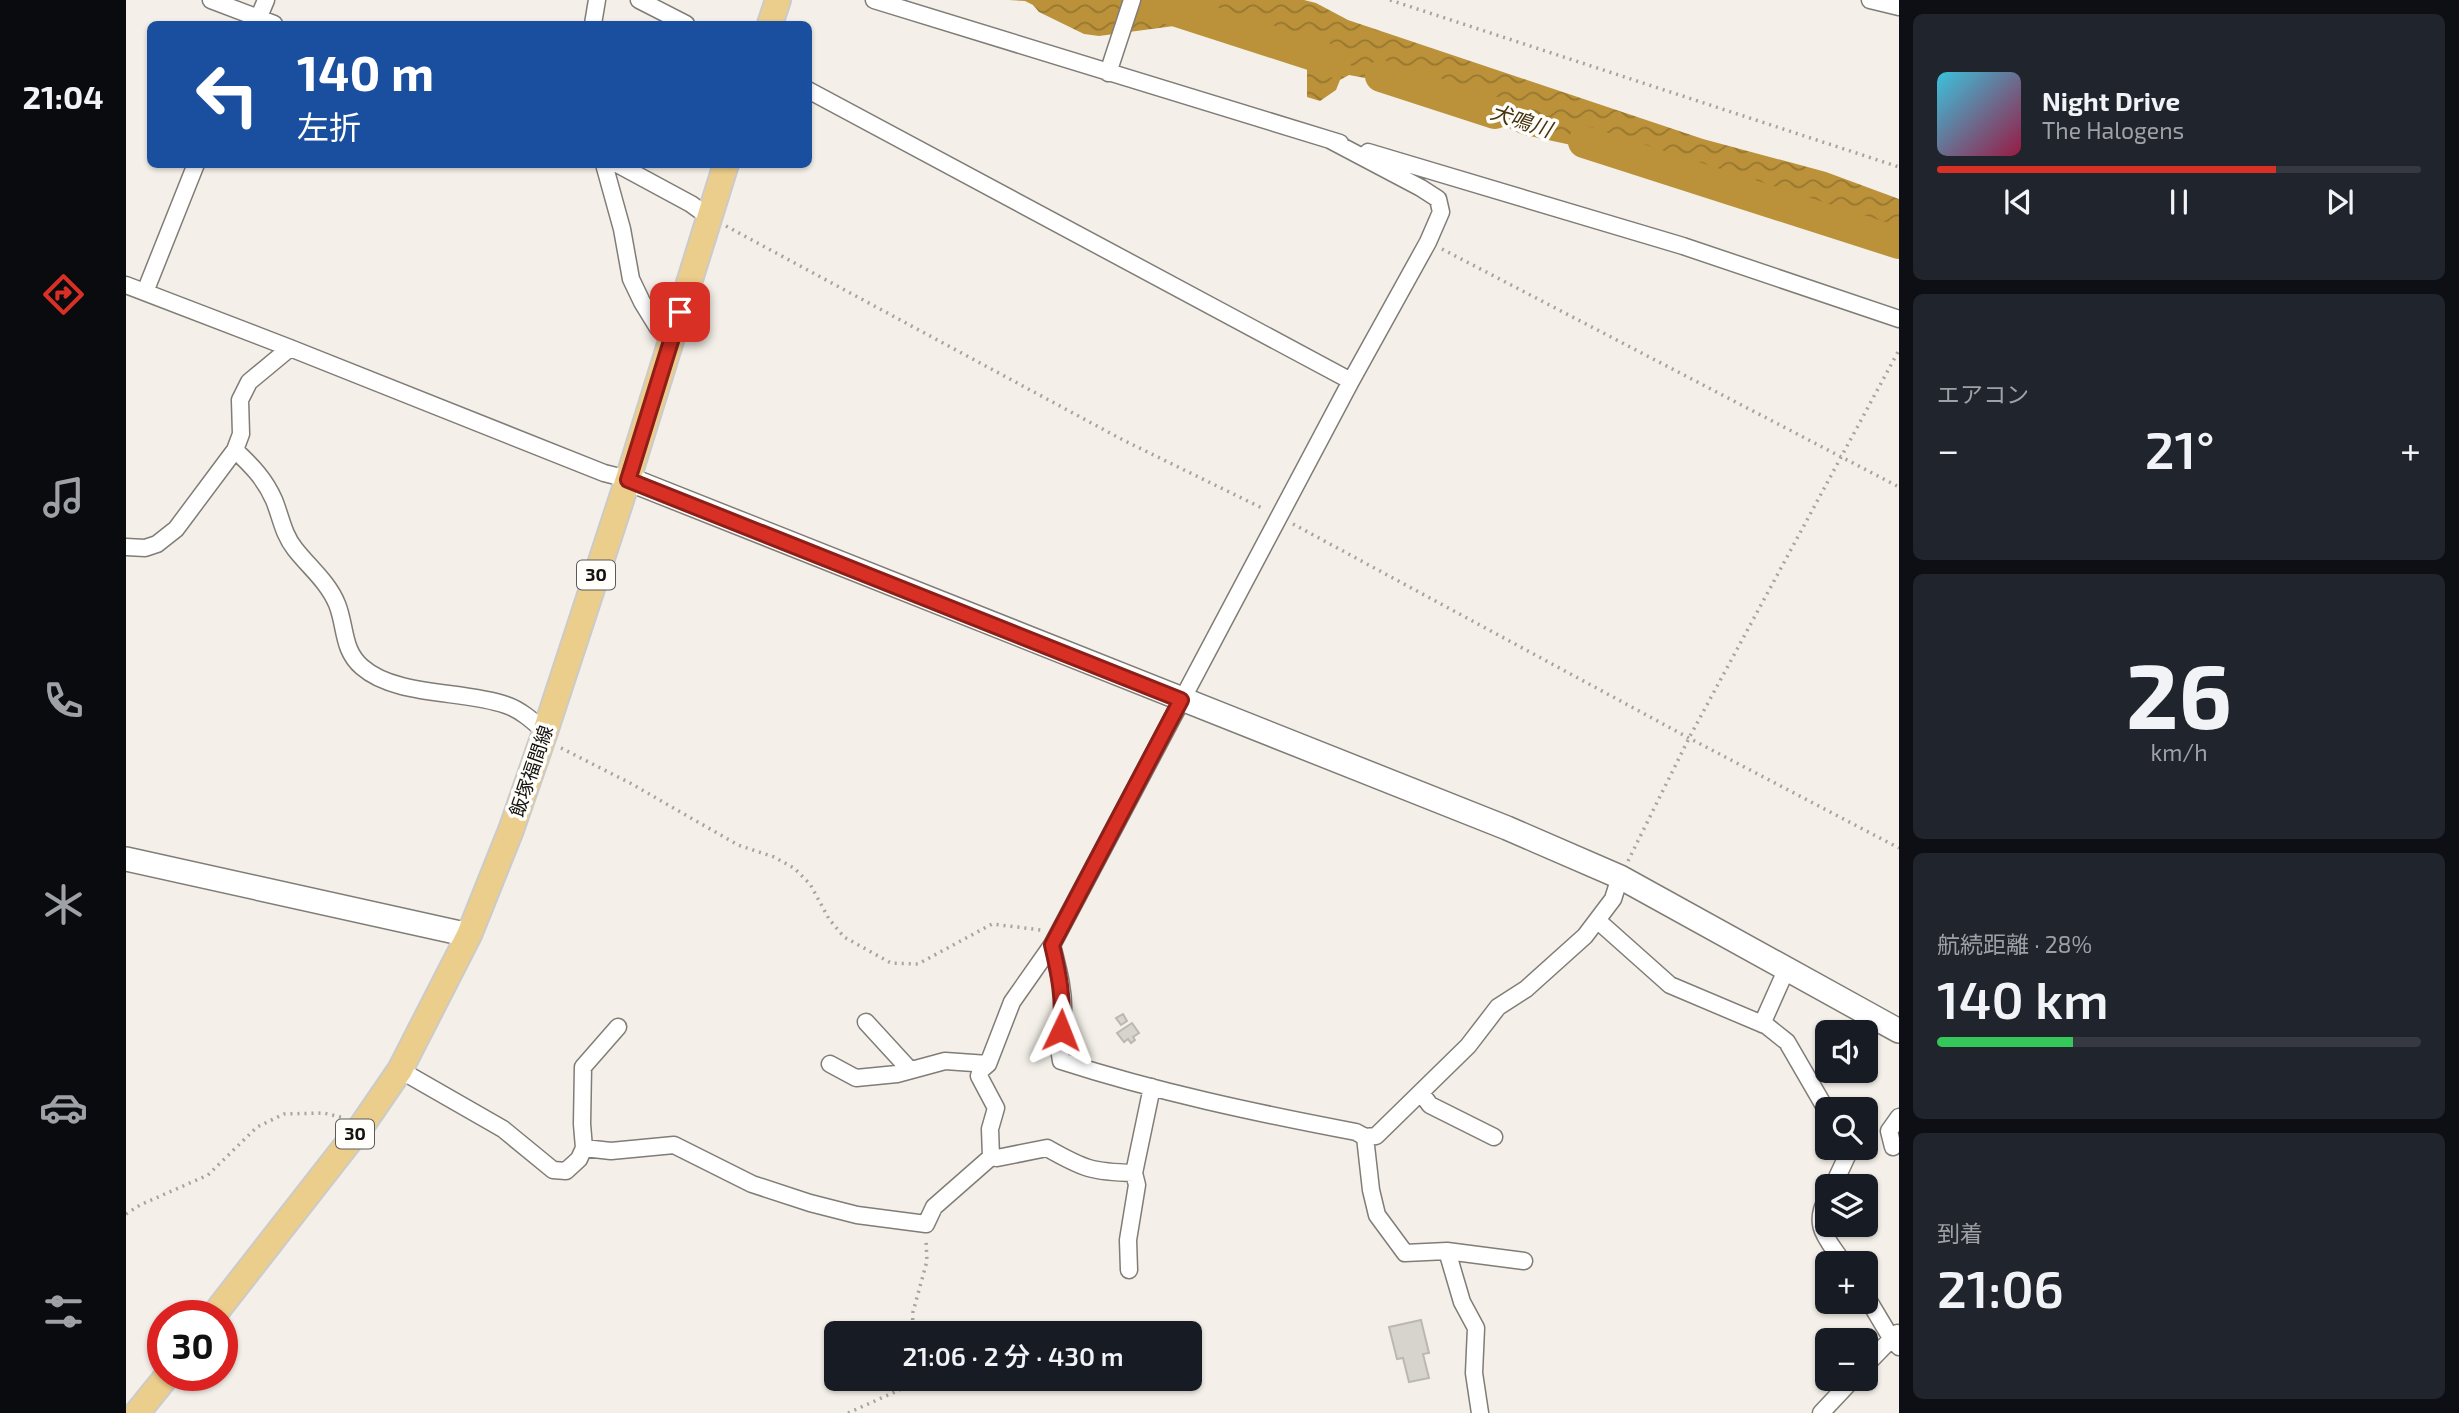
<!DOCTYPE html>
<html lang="ja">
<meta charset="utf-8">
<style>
:root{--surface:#171b24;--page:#20242c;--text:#f1f3f6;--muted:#9ea1a6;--line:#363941;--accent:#d93025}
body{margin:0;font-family:"Exo 2","Noto Sans JP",sans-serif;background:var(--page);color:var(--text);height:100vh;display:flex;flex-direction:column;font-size:26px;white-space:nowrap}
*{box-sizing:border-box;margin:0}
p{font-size:23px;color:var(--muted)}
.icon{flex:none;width:38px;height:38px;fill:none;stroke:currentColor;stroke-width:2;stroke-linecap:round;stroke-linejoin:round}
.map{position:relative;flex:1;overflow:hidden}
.drawer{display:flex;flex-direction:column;gap:14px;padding:14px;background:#0d0f14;width:560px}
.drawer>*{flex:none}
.banner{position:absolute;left:21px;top:21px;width:665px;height:147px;border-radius:10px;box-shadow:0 2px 5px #0004;background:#1a4fa0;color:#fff;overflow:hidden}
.buttons{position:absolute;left:1689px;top:1020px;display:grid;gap:14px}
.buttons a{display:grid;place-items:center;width:63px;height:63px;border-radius:10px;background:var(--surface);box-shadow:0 2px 5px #0004;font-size:35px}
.speed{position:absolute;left:21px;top:1300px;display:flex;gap:14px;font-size:35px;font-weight:700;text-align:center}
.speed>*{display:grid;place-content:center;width:91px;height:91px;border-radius:50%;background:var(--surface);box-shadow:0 2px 5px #0004;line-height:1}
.speed .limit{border:10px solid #d22;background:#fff;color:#111}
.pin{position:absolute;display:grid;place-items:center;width:60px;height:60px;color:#fff;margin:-30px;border-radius:14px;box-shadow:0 4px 10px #0006}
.me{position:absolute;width:77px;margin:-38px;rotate:2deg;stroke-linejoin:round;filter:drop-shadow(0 0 5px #0008)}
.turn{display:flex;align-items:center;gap:24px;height:147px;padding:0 35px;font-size:32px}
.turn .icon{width:91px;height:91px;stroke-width:2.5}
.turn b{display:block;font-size:49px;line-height:60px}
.big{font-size:52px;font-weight:600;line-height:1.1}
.drawer .widget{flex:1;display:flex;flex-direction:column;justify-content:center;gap:10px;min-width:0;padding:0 24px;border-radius:10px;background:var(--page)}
.drawer .dial{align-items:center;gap:0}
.dial b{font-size:91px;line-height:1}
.song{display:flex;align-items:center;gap:21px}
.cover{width:84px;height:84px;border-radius:10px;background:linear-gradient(135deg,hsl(190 70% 55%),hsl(340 70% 35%))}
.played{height:7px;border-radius:4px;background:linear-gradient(90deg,var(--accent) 70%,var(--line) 70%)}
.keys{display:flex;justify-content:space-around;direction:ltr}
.heat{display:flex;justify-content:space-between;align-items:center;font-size:38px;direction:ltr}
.charge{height:10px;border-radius:5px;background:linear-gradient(90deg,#34c759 28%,var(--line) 0)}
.trip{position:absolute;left:698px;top:1321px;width:378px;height:70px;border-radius:10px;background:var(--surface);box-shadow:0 2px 5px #0004;font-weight:600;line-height:70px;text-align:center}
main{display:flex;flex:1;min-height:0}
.dock{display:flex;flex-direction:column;width:126px;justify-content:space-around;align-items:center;background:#090b0e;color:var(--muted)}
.dock .icon{width:49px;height:49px}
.dock .on{color:var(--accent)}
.dock b{font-size:32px;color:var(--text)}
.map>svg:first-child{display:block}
.water{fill:url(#water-waves)}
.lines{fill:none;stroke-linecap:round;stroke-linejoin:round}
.river{stroke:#bb923a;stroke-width:32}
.building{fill:#d7d4cd;stroke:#bbb7b1;stroke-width:2}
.street-casing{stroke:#807c76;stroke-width:19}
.secondary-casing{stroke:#807c76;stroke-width:26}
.primary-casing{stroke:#cbcbcb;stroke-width:28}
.path{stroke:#a7a49f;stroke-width:3.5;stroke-dasharray:2 5;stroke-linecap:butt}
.street{stroke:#fff;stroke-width:16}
.secondary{stroke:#fff;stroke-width:23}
.primary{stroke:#ebcd8c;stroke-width:24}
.route-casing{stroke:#8d1f18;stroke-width:18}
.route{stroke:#d93025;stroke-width:12}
.labels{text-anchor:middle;stroke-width:7;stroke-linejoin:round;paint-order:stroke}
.shield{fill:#fffefb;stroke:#5a5a57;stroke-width:2}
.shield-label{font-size:18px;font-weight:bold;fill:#141311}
.street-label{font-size:19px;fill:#141311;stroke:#fffefb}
.water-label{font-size:21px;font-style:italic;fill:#46340e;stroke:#fffefb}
</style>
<main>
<nav class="dock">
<b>21:04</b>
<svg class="icon on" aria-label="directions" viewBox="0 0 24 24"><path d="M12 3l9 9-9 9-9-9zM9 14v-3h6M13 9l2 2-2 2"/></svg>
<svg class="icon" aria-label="music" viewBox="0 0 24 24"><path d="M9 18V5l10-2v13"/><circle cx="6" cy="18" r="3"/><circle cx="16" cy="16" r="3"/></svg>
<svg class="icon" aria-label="phone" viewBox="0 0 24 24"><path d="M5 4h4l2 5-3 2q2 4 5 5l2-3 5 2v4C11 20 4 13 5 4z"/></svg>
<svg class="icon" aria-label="climate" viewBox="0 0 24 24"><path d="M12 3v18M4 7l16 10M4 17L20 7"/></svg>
<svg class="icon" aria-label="car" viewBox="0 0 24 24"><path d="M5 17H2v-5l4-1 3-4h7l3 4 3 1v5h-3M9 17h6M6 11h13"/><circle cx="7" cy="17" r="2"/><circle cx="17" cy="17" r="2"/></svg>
<svg class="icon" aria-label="filters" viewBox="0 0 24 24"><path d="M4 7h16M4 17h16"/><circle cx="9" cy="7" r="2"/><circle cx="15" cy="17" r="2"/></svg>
</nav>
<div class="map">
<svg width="1773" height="1413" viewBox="0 0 1773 1413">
<defs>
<pattern id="water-waves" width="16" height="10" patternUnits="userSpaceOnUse" patternTransform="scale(1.75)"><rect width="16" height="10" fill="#bb923a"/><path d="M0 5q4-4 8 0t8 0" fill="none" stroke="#97762f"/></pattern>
</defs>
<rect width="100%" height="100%" fill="#f4f0e9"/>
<path class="water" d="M 882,0 L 1178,0 L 1190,3 L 1222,20 L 1577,139 L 1700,172 L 1773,199 L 1773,235 L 1755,233 L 1724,222 L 1705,218 L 1687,209 L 1679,210 L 1574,173 L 1395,134 L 1313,92 L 1223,75 L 1214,80 L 1210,90 L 1194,101 L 1181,97 L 1181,64 L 1178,57 L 1165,45 L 1138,32 L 1112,27 L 1081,28 L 1063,24 L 973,36 L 958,34 L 913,12 L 907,5 L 899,1 Z"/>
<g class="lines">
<path class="river" d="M 1017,0 L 1209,62
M 1255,76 L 1369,113
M 1458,142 L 1773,243"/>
</g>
<path class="building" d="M 997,1014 L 1001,1021 L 995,1025 L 990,1018 Z
M 1006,1023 L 1013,1033 L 1007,1037 L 1009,1040 L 1005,1043 L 1002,1039 L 998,1042 L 991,1033 Z
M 1295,1320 L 1303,1353 L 1297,1354 L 1303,1378 L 1283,1382 L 1277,1358 L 1271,1359 L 1263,1327 Z"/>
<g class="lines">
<defs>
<path id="street" d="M 85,0 L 148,24
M 513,0 L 560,24
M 748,0 L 1214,143
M 1744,0 L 1773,7
M 130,24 L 140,0
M 467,24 L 471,0
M 982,73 L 1006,0
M 682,90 L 1225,381
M 1242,152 L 1557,246 L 1773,319
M 478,164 L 496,229 L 505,279 L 516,302 L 532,328 L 547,335
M 491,164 L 565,204 L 583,217
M 0,285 L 164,348 L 478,473 L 502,479
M 19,292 L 70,164
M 109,450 C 125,465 139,479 148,500 C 155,517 157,534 169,549 C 183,567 202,582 211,604 C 220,626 216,650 236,667 C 270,697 338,690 380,705 C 395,710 407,721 419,732
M 0,547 L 19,548 L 31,544 L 50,529 L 109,450 L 115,434 L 114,400 L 123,382 L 164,348
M 1471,920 L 1544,985 L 1641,1026 L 1661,1042 L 1701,1111
M 926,945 C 931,966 938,989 937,1011 C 936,1028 931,1044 935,1061 C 1031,1092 1130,1113 1230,1132 L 1239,1137 L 1250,1136 L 1342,1046 L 1372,1007 L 1400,989 L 1459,936 L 1487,899 L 1494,877
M 740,1022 L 784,1070
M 1636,1024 L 1661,968
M 704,1064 L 730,1078 L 771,1074 L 819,1061 L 862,1064
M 274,1070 L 377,1129 L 427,1170 L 440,1171 L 453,1159 L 458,1148 L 485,1151 L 548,1145 L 626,1184 L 684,1203 L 731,1215 L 800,1224 L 808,1207 L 865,1157 L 864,1129 L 870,1108 L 853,1076 L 855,1070 L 862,1064 L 886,1002 L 926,945 L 1225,381 L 1302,242 L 1315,212 L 1312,199 L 1295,188 L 1204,140
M 1295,1093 L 1304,1105 L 1368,1137
M 1239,1137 L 1245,1190 L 1251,1215 L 1279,1253 L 1321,1251 L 1336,1302 L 1350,1328 L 1348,1373 L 1354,1413
M 1767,1147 L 1763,1131 L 1773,1117
M 458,1148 L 456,1124 L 457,1067 L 492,1027
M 865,1157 L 871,1158 L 921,1148 C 958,1169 966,1172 1008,1173 L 1026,1087
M 1707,1186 L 1721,1156 L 1718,1148
M 1701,1198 C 1685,1227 1702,1239 1718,1264
M 1321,1251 L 1398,1261
M 1003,1270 L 1002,1240 L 1011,1185 L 1008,1173
M 1740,1296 L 1765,1338 L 1773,1347
M 1740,1365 L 1771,1333
M 1695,1413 L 1727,1379"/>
<path id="secondary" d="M 502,479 L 1381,828 L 1494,877 L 1773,1031
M 0,859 L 343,935"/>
<path id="primary" d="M 644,24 L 652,0
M 87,1316 L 237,1124 L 274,1070 L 343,935 L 385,830 L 419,732 L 502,479 L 600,164
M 11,1413 L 41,1376"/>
</defs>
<use href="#street" class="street-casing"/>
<use href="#secondary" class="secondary-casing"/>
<use href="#primary" class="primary-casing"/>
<path class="path" d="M 1264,0 L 1773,167
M 600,226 L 997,440 L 1138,509
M 1316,249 L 1773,487
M 1167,524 L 1563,738 L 1773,848
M 435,748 L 504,783 L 612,845 L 648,857 L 668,868 L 684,884 L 703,919 L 718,937 L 765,963 L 792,964 L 866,924 L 915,930
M 1502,861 L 1563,738 L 1773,350
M 0,1214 L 14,1205 L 82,1175 L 131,1127 L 158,1114 L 198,1113 L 218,1118
M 786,1334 L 787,1312 L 801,1261 L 800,1240
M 722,1413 L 780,1387 L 783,1379"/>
<use href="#street" class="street"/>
<use href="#secondary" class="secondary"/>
<use href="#primary" class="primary"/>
</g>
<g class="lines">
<defs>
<path id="route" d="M 554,312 L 502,480 L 1055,700 L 926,945 C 933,974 938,1000 935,1030"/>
</defs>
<use href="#route" class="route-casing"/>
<use href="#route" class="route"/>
</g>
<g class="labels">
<g class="shield">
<rect x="451" y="560.5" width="38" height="29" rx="5"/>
<rect x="210" y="1119.5" width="38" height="29" rx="5"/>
</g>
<g class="shield-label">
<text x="470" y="581">30</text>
<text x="229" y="1140">30</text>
</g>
<g class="street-label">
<text transform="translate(405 771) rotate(-71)" y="7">飯塚福間線</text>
</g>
<g class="water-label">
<text transform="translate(1395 121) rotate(18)" y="7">犬鳴川</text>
</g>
</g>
</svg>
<div class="buttons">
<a><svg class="icon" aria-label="sound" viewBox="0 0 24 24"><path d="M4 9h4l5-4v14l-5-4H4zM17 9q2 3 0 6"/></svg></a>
<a><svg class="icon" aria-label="search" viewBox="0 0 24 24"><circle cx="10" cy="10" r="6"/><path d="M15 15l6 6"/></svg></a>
<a><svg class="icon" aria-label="layers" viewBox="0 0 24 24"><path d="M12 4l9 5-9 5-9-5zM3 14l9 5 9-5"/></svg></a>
<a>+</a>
<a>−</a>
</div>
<div class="speed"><div class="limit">30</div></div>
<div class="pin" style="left:554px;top:312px;background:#d93025"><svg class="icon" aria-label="arrive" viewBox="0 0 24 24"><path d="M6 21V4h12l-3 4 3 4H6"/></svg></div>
<svg class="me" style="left:935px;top:1030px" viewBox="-20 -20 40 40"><path d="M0-17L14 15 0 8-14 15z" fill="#d93025" stroke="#fff" stroke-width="4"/></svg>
<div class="trip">21:06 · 2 分 · 430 m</div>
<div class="banner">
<div class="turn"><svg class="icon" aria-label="left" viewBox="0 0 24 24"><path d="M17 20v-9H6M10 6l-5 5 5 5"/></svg><div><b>140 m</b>左折</div></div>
</div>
</div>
<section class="drawer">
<div class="widget">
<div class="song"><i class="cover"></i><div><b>Night Drive</b><p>The Halogens</p></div></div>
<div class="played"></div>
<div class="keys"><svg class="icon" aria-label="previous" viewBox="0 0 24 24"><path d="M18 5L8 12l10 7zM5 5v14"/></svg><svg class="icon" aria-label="pause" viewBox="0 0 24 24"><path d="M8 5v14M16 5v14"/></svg><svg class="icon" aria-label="next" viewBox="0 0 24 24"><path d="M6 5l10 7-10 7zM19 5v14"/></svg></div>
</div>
<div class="widget"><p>エアコン</p>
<div class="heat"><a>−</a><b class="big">21°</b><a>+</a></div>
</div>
<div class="widget dial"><b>26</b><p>km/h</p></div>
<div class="widget"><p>航続距離 · 28%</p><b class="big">140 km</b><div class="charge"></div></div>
<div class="widget"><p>到着</p><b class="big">21:06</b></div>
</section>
</main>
